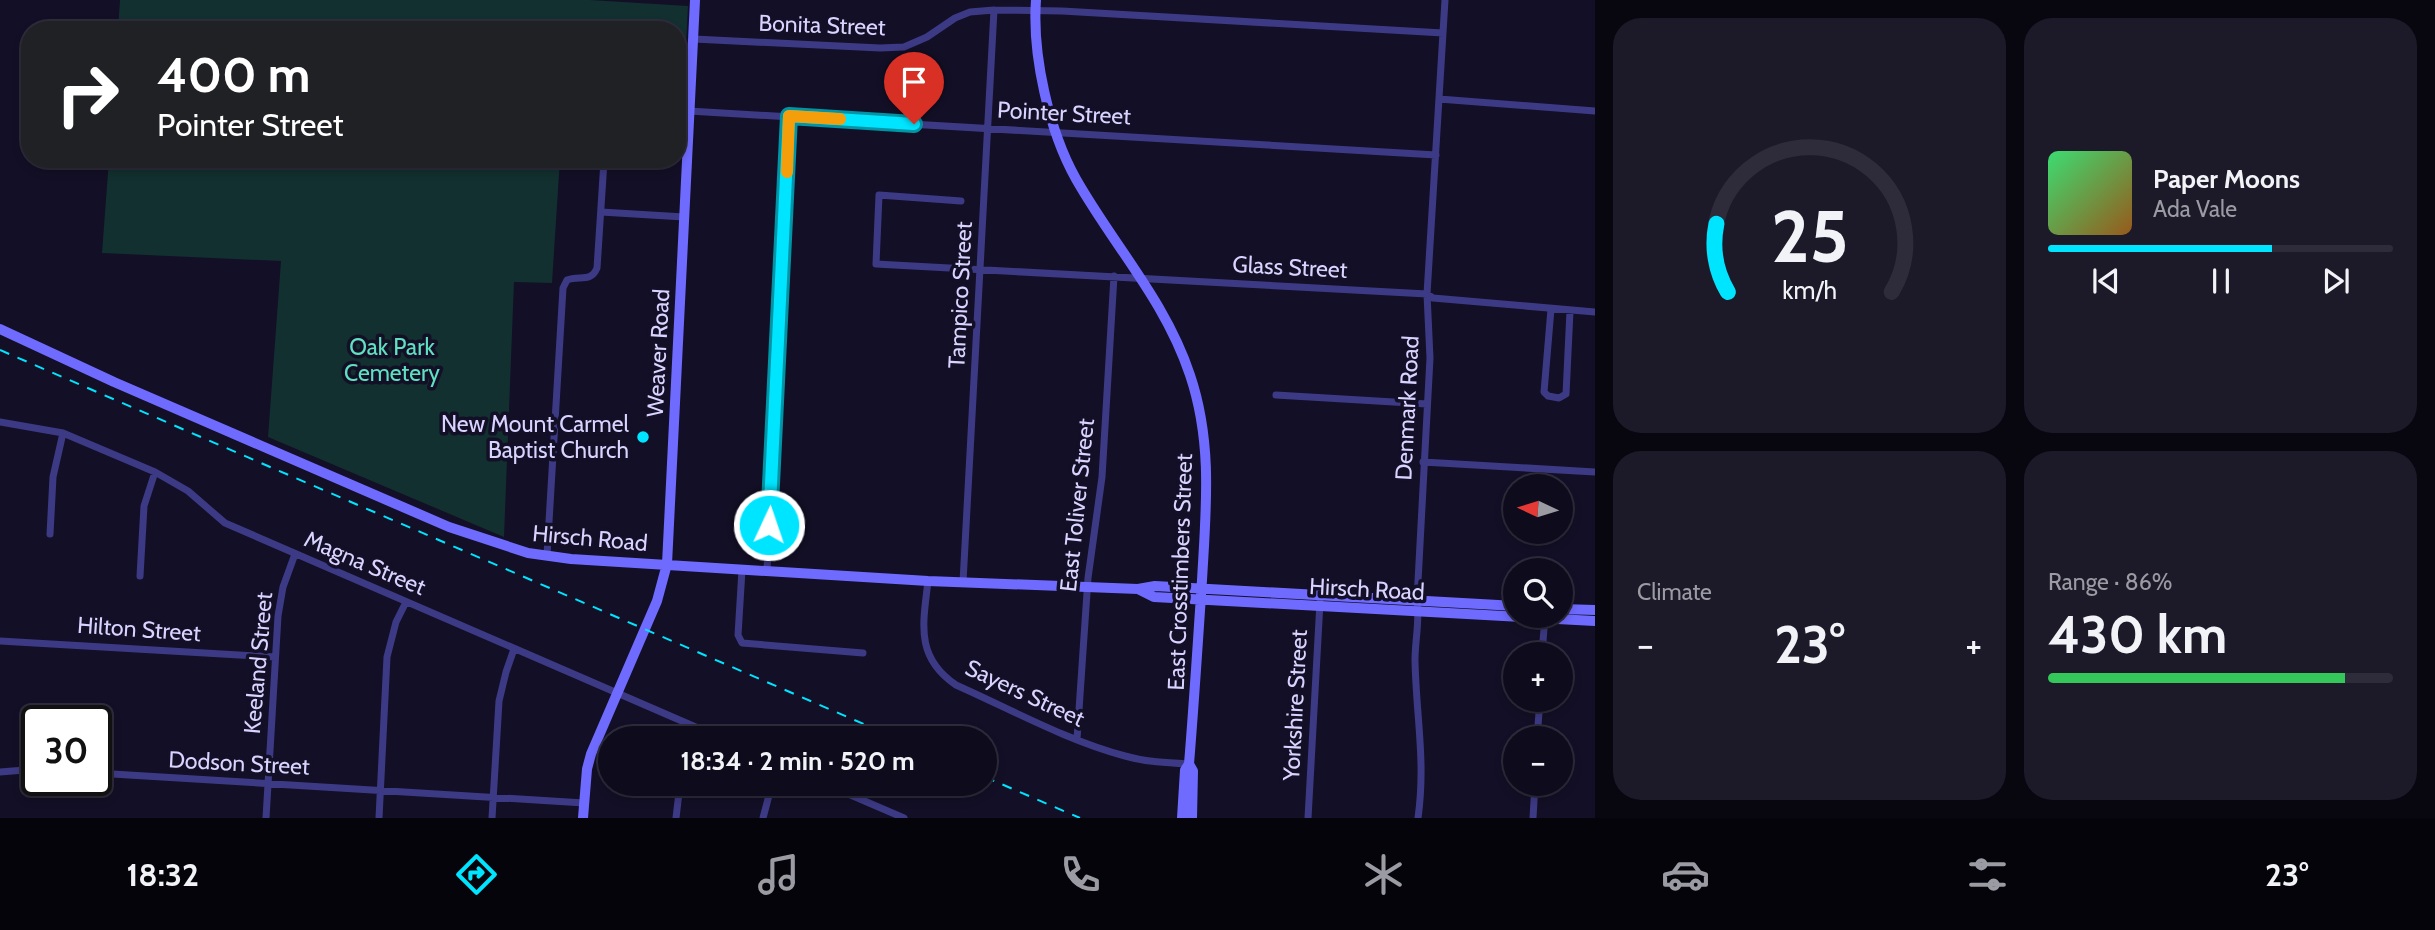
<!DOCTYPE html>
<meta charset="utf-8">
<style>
:root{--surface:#0e0b1c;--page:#1c1929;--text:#f1f3f6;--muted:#9b9ba3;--line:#2e2b3b;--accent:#00e5ff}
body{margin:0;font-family:Cabin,sans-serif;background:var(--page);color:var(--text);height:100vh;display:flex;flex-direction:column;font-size:26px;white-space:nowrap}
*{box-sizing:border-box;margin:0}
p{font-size:23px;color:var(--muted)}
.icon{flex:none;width:38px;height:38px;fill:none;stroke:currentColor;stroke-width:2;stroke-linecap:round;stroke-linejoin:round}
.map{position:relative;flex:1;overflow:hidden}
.panel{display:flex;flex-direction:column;gap:18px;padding:18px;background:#08060f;width:840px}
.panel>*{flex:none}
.top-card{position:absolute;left:21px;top:21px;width:665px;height:147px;border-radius:28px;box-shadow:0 4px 10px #0003,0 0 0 2px var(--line);background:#202124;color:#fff;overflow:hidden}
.needle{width:46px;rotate:274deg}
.controls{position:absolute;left:1503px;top:474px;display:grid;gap:14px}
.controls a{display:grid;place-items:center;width:70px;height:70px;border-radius:50%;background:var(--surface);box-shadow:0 4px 10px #0003,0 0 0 2px var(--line);font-size:35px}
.speed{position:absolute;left:21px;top:705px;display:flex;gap:14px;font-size:35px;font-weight:700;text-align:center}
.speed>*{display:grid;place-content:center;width:91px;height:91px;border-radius:50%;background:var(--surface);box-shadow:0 4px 10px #0003,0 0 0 2px var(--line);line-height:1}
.speed .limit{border:4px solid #111;border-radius:10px;background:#fff;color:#111}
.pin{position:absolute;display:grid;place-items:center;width:60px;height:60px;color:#fff;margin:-72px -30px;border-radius:50% 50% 50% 0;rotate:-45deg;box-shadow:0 0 7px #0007}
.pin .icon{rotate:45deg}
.me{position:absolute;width:77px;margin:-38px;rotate:3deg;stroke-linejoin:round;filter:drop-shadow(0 0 5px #0008)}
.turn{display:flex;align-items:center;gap:24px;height:147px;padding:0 21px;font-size:32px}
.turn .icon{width:91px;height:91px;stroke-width:2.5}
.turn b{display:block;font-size:49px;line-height:60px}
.big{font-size:52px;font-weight:800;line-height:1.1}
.panel .card{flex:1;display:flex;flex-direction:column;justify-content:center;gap:10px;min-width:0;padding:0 24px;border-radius:28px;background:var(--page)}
.panel .dial{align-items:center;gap:0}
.dial svg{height:182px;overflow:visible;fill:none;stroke:var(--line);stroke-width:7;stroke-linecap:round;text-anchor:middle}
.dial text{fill:var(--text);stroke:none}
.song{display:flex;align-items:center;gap:21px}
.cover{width:84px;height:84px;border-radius:10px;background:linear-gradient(135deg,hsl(140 70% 55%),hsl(30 70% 35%))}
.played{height:7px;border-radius:4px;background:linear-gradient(90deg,var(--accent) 65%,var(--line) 65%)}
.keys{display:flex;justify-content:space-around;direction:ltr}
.heat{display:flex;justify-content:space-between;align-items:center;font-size:38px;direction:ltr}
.charge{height:10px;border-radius:5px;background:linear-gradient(90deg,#34c759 86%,var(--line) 0)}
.panel .tiles{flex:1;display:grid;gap:18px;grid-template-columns:repeat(2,1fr)}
.trip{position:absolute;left:598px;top:726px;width:399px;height:70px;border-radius:35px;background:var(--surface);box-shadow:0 4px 10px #0003,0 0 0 2px var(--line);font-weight:800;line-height:70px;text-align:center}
.dock{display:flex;height:112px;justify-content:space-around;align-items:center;background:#06040b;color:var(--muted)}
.dock .icon{width:49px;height:49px}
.dock .current{color:var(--accent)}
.dock b{font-size:32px;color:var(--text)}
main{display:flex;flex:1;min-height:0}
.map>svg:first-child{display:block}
.green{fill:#12302f}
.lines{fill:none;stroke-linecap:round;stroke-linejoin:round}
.street{stroke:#3d3a85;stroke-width:7}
.secondary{stroke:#6f6bff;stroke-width:10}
.rail{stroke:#00e5ff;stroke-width:2;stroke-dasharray:10 9;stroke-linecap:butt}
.route-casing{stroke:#0095a6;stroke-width:18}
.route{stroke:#00e5ff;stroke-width:12}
.slow{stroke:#f59e0b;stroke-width:12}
.poi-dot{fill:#00e5ff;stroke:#130f26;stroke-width:2.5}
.labels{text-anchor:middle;stroke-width:7;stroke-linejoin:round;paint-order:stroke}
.street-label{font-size:23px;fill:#d9d4ff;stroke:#130f26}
.park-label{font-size:23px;fill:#5fe0c0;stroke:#130f26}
.poi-label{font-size:23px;fill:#d9d4ff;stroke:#130f26;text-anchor:end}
</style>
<main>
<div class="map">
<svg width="1595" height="818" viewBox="0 0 1595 818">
<rect width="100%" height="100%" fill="#130f26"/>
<path class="green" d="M 120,0 L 590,0 L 688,6 L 681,147 L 677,147 L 677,30 L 118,30 Z
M 109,159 L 560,159 L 552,283 L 514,282 L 504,537 L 268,437 L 281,261 L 102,253 Z"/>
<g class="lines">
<path class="street" d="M 694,39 L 880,48 L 904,47 L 927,37 L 955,18 L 970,12 L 994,10 L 1062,11 L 1443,33
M 1439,99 L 1595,111
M 689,111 L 1436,155
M 961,201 L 879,195 L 876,264 L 1427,294 L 1433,298 L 1595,312
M 601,212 L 684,217
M 1551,309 L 1544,392 L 1548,396 L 1559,398 L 1566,394 L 1570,311
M 1276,395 L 1427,404
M 0,422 L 63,433 L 155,472 L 188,491 L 225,523 L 721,738
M 1423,462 L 1595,472
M 50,534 L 53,477 L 63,433
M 547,555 L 563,288 L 567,280 C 579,275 591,283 597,268 L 604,161
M 742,570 L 738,635 L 742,643 L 863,653
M 767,570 L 789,116
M 140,576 L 144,506 L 155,472
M 928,581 C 923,624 915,657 956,685 C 1010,709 1068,741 1125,756 C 1146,762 1168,763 1189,764
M 963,582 L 994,10
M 0,641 L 275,657
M 1542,654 L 1545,616
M 1537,738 L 1540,700
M 1077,739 L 1088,578 L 1102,477 L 1114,276
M 0,772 L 37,769
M 96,773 L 584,803
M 825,784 L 904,818
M 266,818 L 278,616 L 283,587 L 295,554
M 379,818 L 387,657 L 396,622 L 406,602
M 492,818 L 499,701 L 506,672 L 514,649
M 676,818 L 680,784
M 763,818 L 772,784
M 1308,818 L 1320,602
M 1418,818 C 1426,761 1416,716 1415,660 C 1415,640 1420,620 1417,600 L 1430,358 L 1427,294 L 1445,0
M 1533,818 L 1535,784"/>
<path class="secondary" d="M 1036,0 C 1032,55 1049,131 1076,179 C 1114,246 1165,300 1190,375 C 1213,443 1206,509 1202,580 C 1198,641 1194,703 1189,764 L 1185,770 L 1182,818
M 0,329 L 114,382 L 449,527 L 528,553 L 571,559 L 928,581 L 1138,589 L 1155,586 L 1516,606
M 1138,589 L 1154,597 L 1595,621
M 1561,609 L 1595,610
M 1189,764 L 1193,771 L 1192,818
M 583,818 L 587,769 L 591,754 L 657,601 L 667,564 L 695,0"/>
<path class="rail" d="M 0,350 L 896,738
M 985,777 L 1080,818"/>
</g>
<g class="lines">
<defs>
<path id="route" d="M 769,525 L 789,116 L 914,124"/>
</defs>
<use href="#route" class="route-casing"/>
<use href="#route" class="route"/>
<path class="slow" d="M 787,172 L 789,116 L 840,119"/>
</g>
<circle class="poi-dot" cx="643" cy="437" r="7"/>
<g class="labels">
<g class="street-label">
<text transform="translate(822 25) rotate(2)" y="8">Bonita Street</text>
<text transform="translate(1064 113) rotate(3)" y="8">Pointer Street</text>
<text transform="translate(1290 267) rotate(3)" y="8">Glass Street</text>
<text transform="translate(960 295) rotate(-87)" y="8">Tampico Street</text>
<text transform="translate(658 353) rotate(-87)" y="8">Weaver Road</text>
<text transform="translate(1407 408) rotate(-87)" y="8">Denmark Road</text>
<text transform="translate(1077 505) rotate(-84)" y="8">East Toliver Street</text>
<text transform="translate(590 538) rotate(5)" y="8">Hirsch Road</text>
<text transform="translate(365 563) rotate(23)" y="8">Magna Street</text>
<text transform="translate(1180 572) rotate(-88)" y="8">East Crosstimbers Street</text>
<text transform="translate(1367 589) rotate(3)" y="8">Hirsch Road</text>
<text transform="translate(139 629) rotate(4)" y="8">Hilton Street</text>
<text transform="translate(258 663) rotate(-85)" y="8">Keeland Street</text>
<text transform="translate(1025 693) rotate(25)" y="8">Sayers Street</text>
<text transform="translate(1295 705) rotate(-87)" y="8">Yorkshire Street</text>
<text transform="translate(239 763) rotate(3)" y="8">Dodson Street</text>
</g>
<g class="park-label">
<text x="392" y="355">Oak Park<tspan x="392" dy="26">Cemetery</tspan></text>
</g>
<g class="poi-label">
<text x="629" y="432">New Mount Carmel<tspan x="629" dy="26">Baptist Church</tspan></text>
</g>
</g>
</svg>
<div class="controls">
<a><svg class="needle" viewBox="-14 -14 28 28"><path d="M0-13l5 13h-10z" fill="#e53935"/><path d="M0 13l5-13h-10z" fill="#9b9ba3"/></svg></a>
<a><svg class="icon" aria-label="search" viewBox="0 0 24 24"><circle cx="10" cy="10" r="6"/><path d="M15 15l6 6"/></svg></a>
<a>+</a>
<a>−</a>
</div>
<div class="speed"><div class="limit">30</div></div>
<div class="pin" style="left:914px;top:124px;background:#d93025"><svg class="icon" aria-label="arrive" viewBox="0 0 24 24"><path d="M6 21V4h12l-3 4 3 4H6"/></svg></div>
<svg class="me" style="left:769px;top:525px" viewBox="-20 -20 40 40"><circle r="17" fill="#00e5ff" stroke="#fff" stroke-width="3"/><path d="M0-11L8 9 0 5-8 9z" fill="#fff"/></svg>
<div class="trip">18:34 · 2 min · 520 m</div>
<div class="top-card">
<div class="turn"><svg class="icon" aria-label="right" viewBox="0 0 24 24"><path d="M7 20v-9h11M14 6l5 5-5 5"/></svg><div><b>400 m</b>Pointer Street</div></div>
</div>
</div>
<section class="panel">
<div class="tiles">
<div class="card dial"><svg viewBox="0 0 100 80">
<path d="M14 69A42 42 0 1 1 86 69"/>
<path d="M14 69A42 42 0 0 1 9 39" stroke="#00e5ff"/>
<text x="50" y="56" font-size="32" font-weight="700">25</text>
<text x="50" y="72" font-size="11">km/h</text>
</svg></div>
<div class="card">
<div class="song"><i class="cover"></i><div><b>Paper Moons</b><p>Ada Vale</p></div></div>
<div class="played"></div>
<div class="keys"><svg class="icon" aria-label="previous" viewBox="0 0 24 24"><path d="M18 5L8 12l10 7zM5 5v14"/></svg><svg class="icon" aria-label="pause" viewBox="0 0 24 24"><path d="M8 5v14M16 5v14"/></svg><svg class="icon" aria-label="next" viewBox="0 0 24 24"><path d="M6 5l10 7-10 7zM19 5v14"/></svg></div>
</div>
<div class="card"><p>Climate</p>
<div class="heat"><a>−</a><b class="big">23°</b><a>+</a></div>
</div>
<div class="card"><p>Range · 86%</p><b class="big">430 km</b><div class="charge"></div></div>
</div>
</section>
</main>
<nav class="dock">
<b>18:32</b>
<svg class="icon current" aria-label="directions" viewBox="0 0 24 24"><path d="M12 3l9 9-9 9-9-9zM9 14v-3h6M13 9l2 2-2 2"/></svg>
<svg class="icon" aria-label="music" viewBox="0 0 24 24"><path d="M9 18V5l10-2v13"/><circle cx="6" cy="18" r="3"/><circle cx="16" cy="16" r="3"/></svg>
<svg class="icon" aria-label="phone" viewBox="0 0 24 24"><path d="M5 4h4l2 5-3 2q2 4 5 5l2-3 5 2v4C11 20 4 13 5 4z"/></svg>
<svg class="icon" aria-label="climate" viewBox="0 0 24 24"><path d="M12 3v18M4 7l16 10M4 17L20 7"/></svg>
<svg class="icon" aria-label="car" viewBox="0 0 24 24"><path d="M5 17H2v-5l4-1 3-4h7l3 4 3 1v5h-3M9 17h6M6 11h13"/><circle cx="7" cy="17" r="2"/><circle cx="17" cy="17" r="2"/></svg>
<svg class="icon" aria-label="filters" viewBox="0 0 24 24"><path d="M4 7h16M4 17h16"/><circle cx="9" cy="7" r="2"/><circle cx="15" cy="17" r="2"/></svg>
<b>23°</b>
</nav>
